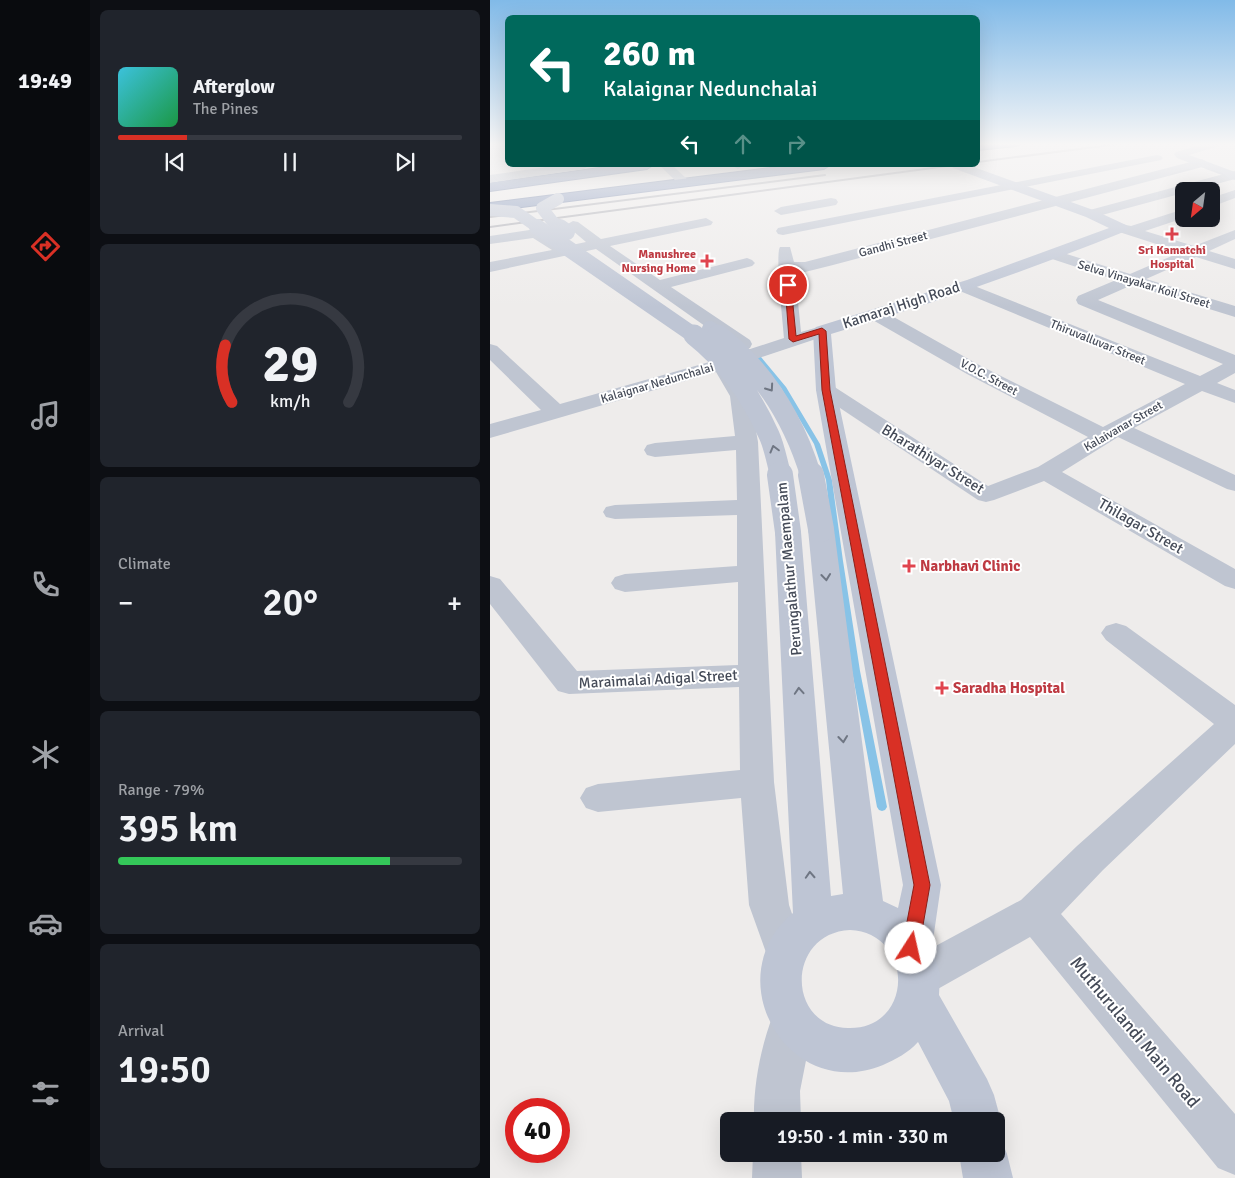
<!DOCTYPE html>
<meta charset="utf-8">
<style>
:root{--surface:#171b24;--page:#20242c;--text:#f1f3f6;--muted:#9ea1a6;--line:#363941;--accent:#d93025}
body{margin:0;font-family:Signika,sans-serif;background:var(--page);color:var(--text);height:100vh;display:flex;flex-direction:column;font-size:19px;white-space:nowrap}
*{box-sizing:border-box;margin:0}
p{font-size:16px;color:var(--muted)}
.icon{flex:none;width:28px;height:28px;fill:none;stroke:currentColor;stroke-width:2;stroke-linecap:round;stroke-linejoin:round}
.map{position:relative;flex:1;overflow:hidden}
.side{display:flex;flex-direction:column;gap:10px;padding:10px;background:#0d0f14;width:400px}
.side>*{flex:none}
.hud{position:absolute;left:15px;top:15px;width:475px;height:152px;border-radius:8px;box-shadow:0 5px 20px #0002;background:#00695c;color:#fff;overflow:hidden}
.needle{width:32px;rotate:209deg}
.buttons{position:absolute;left:685px;top:182px;display:grid;gap:10px}
.buttons a{display:grid;place-items:center;width:45px;height:45px;border-radius:8px;background:var(--surface);box-shadow:0 5px 20px #0002;font-size:25px}
.speed{position:absolute;left:15px;top:1098px;display:flex;gap:10px;font-size:25px;font-weight:700;text-align:center}
.speed>*{display:grid;place-content:center;width:65px;height:65px;border-radius:50%;background:var(--surface);box-shadow:0 5px 20px #0002;line-height:1}
.speed .limit{border:8px solid #d22;background:#fff;color:#111}
.pin{position:absolute;display:grid;place-items:center;width:42px;height:42px;color:#fff;margin:-21px;border:2px solid #fff;border-radius:50%;box-shadow:0 1px 5px #0007}
.me{position:absolute;width:55px;margin:-28px;rotate:10deg;stroke-linejoin:round;filter:drop-shadow(0 0 4px #0008)}
.turn{display:flex;align-items:center;gap:18px;height:105px;padding:0 15px;font-size:22px}
.turn .icon{width:65px;height:65px;stroke-width:2.5}
.turn b{display:block;font-size:35px;line-height:42px}
.lanes{display:flex;align-items:center;height:48px;padding:0 15px;background:#0003;justify-content:center;gap:25px;direction:ltr}
.lanes .off{opacity:.35}
.big{font-size:38px;font-weight:600;line-height:1.1}
.side .card{flex:1;display:flex;flex-direction:column;justify-content:center;gap:8px;min-width:0;padding:0 18px;border-radius:8px;background:var(--page)}
.side .dial{align-items:center;gap:0}
.dial svg{height:130px;overflow:visible;fill:none;stroke:var(--line);stroke-width:7;stroke-linecap:round;text-anchor:middle}
.dial text{fill:var(--text);stroke:none}
.song{display:flex;align-items:center;gap:15px}
.cover{width:60px;height:60px;border-radius:8px;background:linear-gradient(135deg,hsl(190 70% 55%),hsl(140 70% 35%))}
.played{height:5px;border-radius:2px;background:linear-gradient(90deg,var(--accent) 20%,var(--line) 20%)}
.keys{display:flex;justify-content:space-around;direction:ltr}
.heat{display:flex;justify-content:space-between;align-items:center;font-size:28px;direction:ltr}
.charge{height:8px;border-radius:4px;background:linear-gradient(90deg,#34c759 79%,var(--line) 0)}
.trip{position:absolute;left:230px;top:1112px;width:285px;height:50px;border-radius:8px;background:var(--surface);box-shadow:0 5px 20px #0002;font-weight:600;line-height:50px;text-align:center}
main{display:flex;flex:1;min-height:0}
.menu{display:flex;flex-direction:column;width:90px;justify-content:space-around;align-items:center;background:#090b0e;color:var(--muted)}
.menu .icon{width:35px;height:35px}
.menu .active{color:var(--accent)}
.menu b{font-size:22px;color:var(--text)}
.map>svg:first-child{display:block}
.lines{fill:none;stroke-linecap:round;stroke-linejoin:round}
.stream{fill:#88c3e7;fill-rule:evenodd}
.highway-casing{stroke:#6f80a5;stroke-width:2}
.street{fill:#bfc5d1;fill-rule:evenodd}
.secondary{fill:#bec5d4;fill-rule:evenodd}
.highway{fill:#8495b9;fill-rule:evenodd}
.rail{stroke:#aeafb6;stroke-width:2}
.secondary-bridge-far3{stroke:#bec5d4;stroke-width:12}
.secondary-bridge-far2{stroke:#bec5d4;stroke-width:16}
.secondary-bridge-far1{stroke:#bec5d4;stroke-width:21}
.secondary-bridge{stroke:#bec5d4;stroke-width:26}
.oneway{stroke:#6f7683}
.route{fill:#d93025;stroke:#8d1f18}
.health-dot{fill:#e0444e;stroke:#fff;stroke-width:2}
.labels{text-anchor:middle;stroke-width:4;stroke-linejoin:round;paint-order:stroke}
.far-street-label{font-size:12px;fill:#454b58;stroke:#fff}
.far-health-label{font-size:12px;font-weight:bold;fill:#be3a42;stroke:#fff}
.street-label{font-size:15px;fill:#454b58;stroke:#fff}
.health-label{font-size:15px;font-weight:bold;fill:#be3a42;stroke:#fff;text-anchor:start}
.near-street-label{font-size:18px;fill:#454b58;stroke:#fff}
</style>
<main>
<nav class="menu">
<b>19:49</b>
<svg class="icon active" aria-label="directions" viewBox="0 0 24 24"><path d="M12 3l9 9-9 9-9-9zM9 14v-3h6M13 9l2 2-2 2"/></svg>
<svg class="icon" aria-label="music" viewBox="0 0 24 24"><path d="M9 18V5l10-2v13"/><circle cx="6" cy="18" r="3"/><circle cx="16" cy="16" r="3"/></svg>
<svg class="icon" aria-label="phone" viewBox="0 0 24 24"><path d="M5 4h4l2 5-3 2q2 4 5 5l2-3 5 2v4C11 20 4 13 5 4z"/></svg>
<svg class="icon" aria-label="climate" viewBox="0 0 24 24"><path d="M12 3v18M4 7l16 10M4 17L20 7"/></svg>
<svg class="icon" aria-label="car" viewBox="0 0 24 24"><path d="M5 17H2v-5l4-1 3-4h7l3 4 3 1v5h-3M9 17h6M6 11h13"/><circle cx="7" cy="17" r="2"/><circle cx="17" cy="17" r="2"/></svg>
<svg class="icon" aria-label="filters" viewBox="0 0 24 24"><path d="M4 7h16M4 17h16"/><circle cx="9" cy="7" r="2"/><circle cx="15" cy="17" r="2"/></svg>
</nav>
<section class="side">
<div class="card">
<div class="song"><i class="cover"></i><div><b>Afterglow</b><p>The Pines</p></div></div>
<div class="played"></div>
<div class="keys"><svg class="icon" aria-label="previous" viewBox="0 0 24 24"><path d="M18 5L8 12l10 7zM5 5v14"/></svg><svg class="icon" aria-label="pause" viewBox="0 0 24 24"><path d="M8 5v14M16 5v14"/></svg><svg class="icon" aria-label="next" viewBox="0 0 24 24"><path d="M6 5l10 7-10 7zM19 5v14"/></svg></div>
</div>
<div class="card dial"><svg viewBox="0 0 100 80">
<path d="M14 69A42 42 0 1 1 86 69"/>
<path d="M14 69A42 42 0 0 1 10 34" stroke="#d93025"/>
<text x="50" y="56" font-size="32" font-weight="700">29</text>
<text x="50" y="72" font-size="11">km/h</text>
</svg></div>
<div class="card"><p>Climate</p>
<div class="heat"><a>−</a><b class="big">20°</b><a>+</a></div>
</div>
<div class="card"><p>Range · 79%</p><b class="big">395 km</b><div class="charge"></div></div>
<div class="card"><p>Arrival</p><b class="big">19:50</b></div>
</section>
<div class="map">
<svg width="745" height="1178" viewBox="0 0 745 1178">
<rect width="100%" height="100%" fill="#eeeceb"/>
<g class="lines">
<path class="stream" d="M 267,357 L 271,357 L 296,387 L 330,444 L 342,480 L 353,561 L 370,671 L 397,807 L 395,810 L 392,811 L 389,810 L 387,807 L 362,671 L 345,561 L 336,480 L 324,444 L 291,388 L 267,359 Z"/>
<defs>
<path id="highway" d="M 499,143 L 532,143 L 526,146 L 488,150 L 488,144 Z
M 131,165 L 163,165 L 157,169 L 0,191 L 0,183 Z
M 305,165 L 340,165 L 334,169 L 0,211 L 0,203 Z"/>
</defs>
<use href="#highway" class="highway-casing"/>
<path class="street" d="M 667,155 L 671,156 L 673,158 L 671,160 L 293,235 L 288,234 L 286,231 L 288,228 L 293,227 Z
M 712,159 L 718,163 L 716,166 L 343,265 L 315,272 L 305,272 L 311,332 L 332,326 L 338,327 L 341,331 L 338,335 L 239,368 L 242,369 L 260,396 L 268,442 L 284,782 L 299,905 L 316,955 L 310,969 L 296,975 L 282,969 L 259,905 L 251,798 L 108,812 L 96,808 L 90,798 L 96,788 L 108,784 L 250,770 L 249,687 L 79,694 L 68,691 L 0,604 L 0,576 L 10,579 L 87,671 L 248,665 L 248,582 L 135,592 L 125,589 L 121,583 L 125,577 L 135,574 L 247,566 L 247,515 L 125,519 L 116,517 L 113,512 L 116,507 L 125,505 L 247,500 L 246,450 L 165,457 L 157,455 L 154,450 L 157,445 L 165,443 L 245,436 L 240,396 L 226,372 L 0,438 L 0,424 L 51,410 L 0,360 L 0,344 L 7,346 L 70,404 L 223,361 L 294,338 C 293,323 285,254 290,247 L 300,247 L 304,262 L 315,262 Z
M 70,165 L 100,165 L 94,169 L 0,183 L 0,175 Z
M 745,171 L 745,179 L 601,218 L 594,214 L 596,211 Z
M 745,190 L 745,198 L 721,207 L 721,198 Z
M 341,198 L 346,199 L 348,202 L 346,205 L 291,215 L 284,211 L 291,207 Z
M 694,209 L 694,218 L 655,231 L 704,246 L 745,230 L 745,239 L 719,251 L 745,259 L 745,269 L 706,257 L 656,279 L 745,306 L 745,317 L 642,285 L 608,300 L 745,355 L 745,373 L 727,383 L 745,390 L 745,403 L 712,391 L 644,428 L 745,475 L 745,491 L 737,489 L 628,437 L 572,472 L 745,569 L 745,589 L 735,586 L 554,481 L 504,500 L 496,502 L 488,500 L 329,394 L 326,390 L 329,386 L 336,384 L 343,386 L 498,486 L 548,467 L 598,437 L 477,374 L 381,319 L 378,315 L 381,311 L 387,310 L 393,311 L 491,366 L 613,427 L 695,384 L 465,289 L 463,286 L 465,283 L 477,283 L 710,376 L 733,364 L 588,304 L 586,300 L 588,296 L 626,280 L 559,258 L 556,255 L 559,252 L 564,250 L 640,274 L 691,252 L 626,231 L 624,228 L 626,225 L 631,224 L 641,226 Z
M 216,218 L 223,222 L 221,225 L 120,246 L 170,280 L 257,258 L 262,260 L 265,263 L 262,266 L 181,287 L 260,340 L 262,344 L 260,348 L 253,350 L 246,348 L 106,249 L 0,272 L 0,262 L 62,250 L 43,238 L 0,244 L 0,236 L 46,229 L 77,246 L 96,242 L 76,225 L 83,221 L 88,222 L 111,239 Z
M 626,623 L 636,626 L 745,705 L 745,744 L 613,870 L 571,914 L 745,1114 L 745,1175 L 728,1168 L 540,937 L 446,990 L 431,996 L 416,990 L 410,976 L 416,962 L 531,900 L 587,846 L 724,724 L 616,640 L 611,633 L 616,626 Z
M 302,998 L 317,1005 L 324,1020 L 310,1091 L 311,1121 L 264,1121 C 263,1083 272,1040 287,1005 Z
M 263,1154 L 311,1154 L 312,1178 L 262,1178 Z"/>
<path class="secondary" d="M 718,143 L 735,143 L 733,145 L 699,155 L 745,172 L 745,180 L 687,158 L 684,154 L 686,152 Z
M 169,165 L 182,165 L 198,180 L 196,183 L 188,183 Z
M 241,165 L 254,165 L 248,169 Z
M 461,165 L 478,165 L 606,211 L 636,225 L 638,228 L 636,231 C 539,270 441,304 341,334 L 346,390 L 451,885 L 442,947 L 450,974 L 449,995 L 497,1079 L 504,1095 L 511,1121 L 506,1131 L 506,1121 L 464,1121 L 459,1101 L 428,1042 C 418,1053 406,1059 393,1065 C 299,1104 225,978 303,913 L 285,532 L 289,527 L 298,524 L 307,527 L 311,532 L 341,896 L 353,894 L 318,529 L 322,524 L 331,521 L 340,524 L 344,529 L 393,901 L 408,908 L 413,885 L 326,390 L 323,331 L 326,327 L 477,280 L 619,228 L 596,217 L 463,168 ZM 360,930 C 425,933 424,1030 358,1028 C 296,1027 296,933 360,930 Z
M 506,1135 L 510,1137 L 517,1154 L 523,1178 L 473,1178 L 469,1154 L 506,1154 Z"/>
<use href="#highway" class="highway"/>
<path class="rail" d="M 488,162 L 636,143
M 0,217 L 335,175
M 0,227 L 465,165"/>
<path class="secondary-bridge-far3" d="M 68,199 L 52,208 L 62,221 L 71,228
M 0,210 L 26,212 L 49,228"/>
<path class="secondary-bridge-far2" d="M 47,227 L 205,336
M 70,227 L 77,232
M 220,329 L 230,336"/>
<path class="secondary-bridge-far1" d="M 204,335 C 237,361 262,397 279,435 C 285,448 287,463 291,476
M 228,335 C 274,371 304,420 321,476"/>
<path class="secondary-bridge" d="M 290,475 L 298,532
M 321,475 L 331,529"/>
</g>
<defs><path id="oneway-chevron" d="M-2-3.5L2.5 0L-2 3.5" fill="none" stroke-width="1.6" stroke-linecap="round" stroke-linejoin="round" transform="scale(1.25)"/></defs>
<g class="oneway">
<use href="#oneway-chevron" transform="translate(280 388) rotate(55)"/>
<use href="#oneway-chevron" transform="translate(284 449) rotate(-105)"/>
<use href="#oneway-chevron" transform="translate(336 577) rotate(84)"/>
<use href="#oneway-chevron" transform="translate(309 691) rotate(-94)"/>
<use href="#oneway-chevron" transform="translate(353 739) rotate(84)"/>
<use href="#oneway-chevron" transform="translate(320 875) rotate(-93)"/>
</g>
<linearGradient id="sky" x2="0" y2="1"><stop stop-color="#81bae8"/><stop offset="0.47" stop-color="#f7f6f6"/><stop offset="1" stop-color="#f7f6f6" stop-opacity="0"/></linearGradient>
<rect width="745" height="307" fill="url(#sky)"/>
<path class="route" d="M 298,283 L 301,285 L 306,336 L 332,328 L 336,331 L 340,390 L 440,885 L 429,948 L 427,954 L 421,956 L 415,954 L 412,948 L 424,885 L 332,390 L 329,334 L 303,342 L 299,339 L 295,285 Z"/>
<g class="health-dot">
<path d="M679.5 226.5h5v5h5v5h-5v5h-5v-5h-5v-5h5z"/>
<path d="M214.5 253.5h5v5h5v5h-5v5h-5v-5h-5v-5h5z"/>
<path d="M416.5 558.5h5v5h5v5h-5v5h-5v-5h-5v-5h5z"/>
<path d="M449.5 680.5h5v5h5v5h-5v5h-5v-5h-5v-5h5z"/>
</g>
<g class="labels">
<g class="far-street-label">
<text transform="translate(403 244) rotate(-15)" y="4">Gandhi Street</text>
<text transform="translate(654 284) rotate(17)" y="4">Selva Vinayakar Koil Street</text>
<text transform="translate(608 342) rotate(22)" y="4">Thiruvalluvar Street</text>
<text transform="translate(499 377) rotate(28)" y="4">V.O.C. Street</text>
<text transform="translate(167 383) rotate(-16)" y="4">Kalaignar Nedunchalai</text>
<text transform="translate(633 426) rotate(-30)" y="4">Kalaivanar Street</text>
</g>
<g class="far-health-label">
<text x="682" y="254">Sri Kamatchi<tspan x="682" dy="14">Hospital</tspan></text>
<text x="206" y="258" text-anchor="end">Manushree<tspan x="206" dy="14">Nursing Home</tspan></text>
</g>
<g class="street-label">
<text transform="translate(411 305) rotate(-18)" y="5">Kamaraj High Road</text>
<text transform="translate(443 459) rotate(32)" y="5">Bharathiyar Street</text>
<text transform="translate(651 526) rotate(30)" y="5">Thilagar Street</text>
<text transform="translate(299 569) rotate(-95)" y="5">Perungalathur Maempalam</text>
<text transform="translate(168 679) rotate(-3)" y="5">Maraimalai Adigal Street</text>
</g>
<g class="health-label">
<text x="430" y="571">Narbhavi Clinic</text>
<text x="463" y="693">Saradha Hospital</text>
</g>
<g class="near-street-label">
<text transform="translate(645 1032) rotate(50)" y="6">Muthurulandi Main Road</text>
</g>
</g>
</svg>
<div class="buttons">
<a><svg class="needle" viewBox="-14 -14 28 28"><path d="M0-13l5 13h-10z" fill="#e53935"/><path d="M0 13l5-13h-10z" fill="#9ea1a6"/></svg></a>
</div>
<div class="speed"><div class="limit">40</div></div>
<div class="pin" style="left:298px;top:285px;background:#d93025"><svg class="icon" aria-label="arrive" viewBox="0 0 24 24"><path d="M6 21V4h12l-3 4 3 4H6"/></svg></div>
<svg class="me" style="left:421px;top:948px" viewBox="-20 -20 40 40"><circle r="19" fill="#fff"/><path d="M0-13L10 11 0 6-10 11z" fill="#d93025"/></svg>
<div class="trip">19:50 · 1 min · 330 m</div>
<div class="hud">
<div class="turn"><svg class="icon" aria-label="left" viewBox="0 0 24 24"><path d="M17 20v-9H6M10 6l-5 5 5 5"/></svg><div><b>260 m</b>Kalaignar Nedunchalai</div></div>
<div class="lanes"><svg class="icon" aria-label="left" viewBox="0 0 24 24"><path d="M17 20v-9H6M10 6l-5 5 5 5"/></svg><svg class="icon off" aria-label="ahead" viewBox="0 0 24 24"><path d="M12 20V5M6 11l6-6 6 6"/></svg><svg class="icon off" aria-label="right" viewBox="0 0 24 24"><path d="M7 20v-9h11M14 6l5 5-5 5"/></svg></div>
</div>
</div>
</main>
